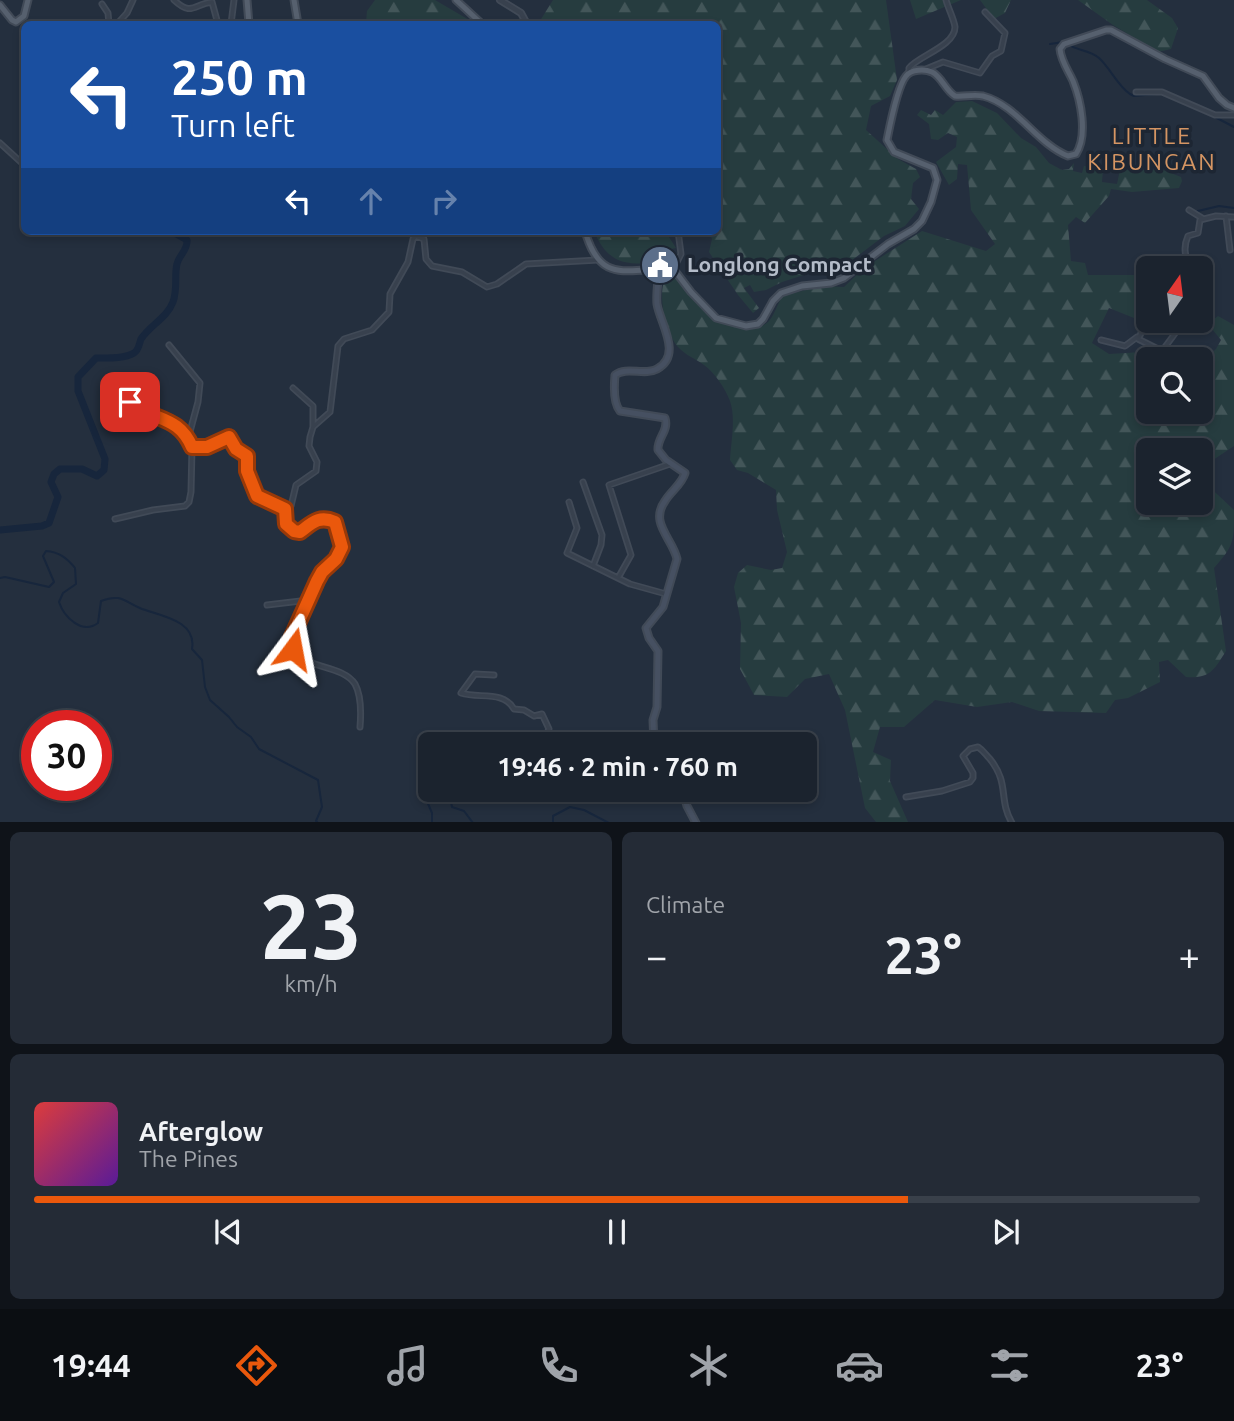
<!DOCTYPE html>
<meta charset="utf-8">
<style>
:root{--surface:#1b232e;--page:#242b36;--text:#f1f3f6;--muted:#a0a4aa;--line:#39404a;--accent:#ea580c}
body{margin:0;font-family:Ubuntu,sans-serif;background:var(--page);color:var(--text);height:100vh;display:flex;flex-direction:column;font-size:26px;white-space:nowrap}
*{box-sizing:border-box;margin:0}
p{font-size:23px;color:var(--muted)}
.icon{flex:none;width:38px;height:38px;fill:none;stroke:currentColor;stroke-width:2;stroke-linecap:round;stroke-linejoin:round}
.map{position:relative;height:822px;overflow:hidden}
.panel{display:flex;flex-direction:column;gap:10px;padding:10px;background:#0f1319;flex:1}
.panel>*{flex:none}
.hud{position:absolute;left:21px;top:21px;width:700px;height:214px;border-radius:10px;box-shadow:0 4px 10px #0003,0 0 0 2px var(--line);background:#1a4fa0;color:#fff;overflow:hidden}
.needle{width:46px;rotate:14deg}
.buttons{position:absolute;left:1136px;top:256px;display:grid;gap:14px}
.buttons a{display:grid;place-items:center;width:77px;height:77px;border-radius:10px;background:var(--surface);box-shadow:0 4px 10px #0003,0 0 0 2px var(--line);font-size:35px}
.speed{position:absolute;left:21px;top:710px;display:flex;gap:14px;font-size:35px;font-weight:700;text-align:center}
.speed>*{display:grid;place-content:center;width:91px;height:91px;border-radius:50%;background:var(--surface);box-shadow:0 4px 10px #0003,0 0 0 2px var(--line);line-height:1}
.speed .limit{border:10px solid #d22;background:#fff;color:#111}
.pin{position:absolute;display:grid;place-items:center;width:60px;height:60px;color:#fff;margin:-30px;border-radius:14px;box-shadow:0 4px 10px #0006}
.me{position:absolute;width:77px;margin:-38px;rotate:13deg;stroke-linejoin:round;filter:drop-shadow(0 0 5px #0008)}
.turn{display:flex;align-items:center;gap:24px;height:147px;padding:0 35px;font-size:32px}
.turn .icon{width:91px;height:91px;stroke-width:2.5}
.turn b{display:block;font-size:49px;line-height:60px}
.lanes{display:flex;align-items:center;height:66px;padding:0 35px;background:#0003;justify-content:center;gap:35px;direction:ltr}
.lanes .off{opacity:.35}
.big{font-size:52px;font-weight:700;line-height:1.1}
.panel .card{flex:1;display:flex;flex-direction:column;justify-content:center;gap:10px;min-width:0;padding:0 24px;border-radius:10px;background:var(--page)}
.panel .dial{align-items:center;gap:0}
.dial b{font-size:91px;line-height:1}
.song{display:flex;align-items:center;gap:21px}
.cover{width:84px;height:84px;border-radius:10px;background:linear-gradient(135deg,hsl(0 70% 55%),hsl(270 70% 35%))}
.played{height:7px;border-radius:4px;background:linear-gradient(90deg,var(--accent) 75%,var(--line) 75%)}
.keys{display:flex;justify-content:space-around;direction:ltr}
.heat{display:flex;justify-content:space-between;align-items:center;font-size:38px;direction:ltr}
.panel .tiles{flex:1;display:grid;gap:10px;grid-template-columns:1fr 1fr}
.card:last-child{grid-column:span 2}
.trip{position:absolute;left:418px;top:732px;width:399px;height:70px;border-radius:10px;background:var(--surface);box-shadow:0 4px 10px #0003,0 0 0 2px var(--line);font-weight:700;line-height:70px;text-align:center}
.menu{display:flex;height:112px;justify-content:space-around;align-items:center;background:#0b0e12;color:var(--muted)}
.menu .icon{width:49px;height:49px}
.menu .selected{color:var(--accent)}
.menu b{font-size:32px;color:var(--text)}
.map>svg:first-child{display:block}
.forest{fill:url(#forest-firs)}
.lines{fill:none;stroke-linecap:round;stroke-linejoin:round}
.stream{stroke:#17263c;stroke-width:2}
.river{stroke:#17263c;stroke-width:7}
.minor-casing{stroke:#414a57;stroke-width:7}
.tertiary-casing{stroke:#414a57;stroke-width:8}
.secondary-casing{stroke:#414a57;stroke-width:9}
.primary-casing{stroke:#414a57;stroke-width:9}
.minor{stroke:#38414e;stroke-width:3.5}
.tertiary{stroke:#38414e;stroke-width:4.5}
.secondary{stroke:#465061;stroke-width:5}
.primary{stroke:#56606e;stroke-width:5}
.route-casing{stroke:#983908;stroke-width:18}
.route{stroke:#ea580c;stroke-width:12}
.labels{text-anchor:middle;stroke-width:7;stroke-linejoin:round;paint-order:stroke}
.poi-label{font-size:21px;font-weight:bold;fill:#b4bcc9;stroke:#1d2633;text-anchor:start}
.neighbourhood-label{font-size:23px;letter-spacing:2px;fill:#d59563;stroke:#1d2633}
</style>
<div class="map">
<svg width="1234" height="823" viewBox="0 0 1234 823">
<defs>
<pattern id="forest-firs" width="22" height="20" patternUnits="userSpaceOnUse" patternTransform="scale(1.75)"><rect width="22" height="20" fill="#263c3f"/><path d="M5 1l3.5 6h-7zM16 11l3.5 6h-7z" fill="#435659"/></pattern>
</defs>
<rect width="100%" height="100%" fill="#242f3e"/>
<path class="forest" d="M 375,0 L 435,0 L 476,24 L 370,24 L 366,23 L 367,11 Z
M 553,0 L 886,0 L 897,80 L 890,96 L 871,106 L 866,130 L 898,159 L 916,169 L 920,177 L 913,183 L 911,199 L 919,209 L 905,226 L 884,236 L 835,273 L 807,274 L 782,282 L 766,290 L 754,292 L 750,285 L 744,288 L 759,308 L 753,313 L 738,295 L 709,252 L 712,239 L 709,231 L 718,231 L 718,24 L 538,24 Z
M 910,0 L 961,0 L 916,19 Z
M 980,0 L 1011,0 L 1005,13 L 994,19 Z
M 1078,0 L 1147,0 L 1172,18 L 1178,28 L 1171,49 L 1158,52 L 1113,25 Z
M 972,101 L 997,113 L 1021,138 L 1036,147 L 1049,163 L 1062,170 L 1069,169 L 1074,163 L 1073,171 L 1082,173 L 1084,166 L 1103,169 L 1102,182 L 1117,184 L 1120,170 L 1163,170 L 1181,177 L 1182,181 L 1179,188 L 1132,192 L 1111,189 L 1109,196 L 1085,223 L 1076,217 L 1068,225 L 1071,261 L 1085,263 L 1088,275 L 1134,275 L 1136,280 L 1148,275 L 1148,306 L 1139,320 L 1109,308 L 1092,343 L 1109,354 L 1142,352 L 1171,359 L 1148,359 L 1148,411 L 1200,411 L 1201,363 L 1216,349 L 1221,340 L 1208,324 L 1218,316 L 1234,325 L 1234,446 L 1201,468 L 1200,450 L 1148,450 L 1148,502 L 1200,502 L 1201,479 L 1234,510 C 1234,543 1234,545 1214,568 L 1226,651 C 1214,670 1210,679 1186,677 L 1168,660 L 1159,662 L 1160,682 L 1128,698 L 1115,700 L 1106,713 L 1039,711 L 1012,702 L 977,707 L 935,700 L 904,727 L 880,727 L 873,752 L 891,760 L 890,781 L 908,822 L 876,822 L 865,808 L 845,710 L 829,674 L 805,679 L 787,697 L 754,695 L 740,669 L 741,623 L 734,587 L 738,573 L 747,565 L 771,570 L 782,568 L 787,552 L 777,510 L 776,490 L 748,473 L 737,470 L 730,460 C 731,442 736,418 730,401 C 725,388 715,373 704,365 C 696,359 685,355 678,347 C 665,332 656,291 667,275 L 675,275 C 693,300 711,324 743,328 C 753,329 762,328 769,321 C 775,314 777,304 783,296 L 821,286 L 844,287 L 864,268 L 922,231 L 986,251 L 995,244 L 971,210 L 967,165 L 958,164 L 957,179 L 949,185 L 936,162 L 956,147 L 957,137 L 948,133 L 938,140 L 931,139 L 929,124 L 917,115 L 921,110 L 931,115 L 935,110 L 943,115 L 956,102 Z
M 594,231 L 665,231 L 676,248 L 660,251 L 657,263 C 625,265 608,264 594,231 Z"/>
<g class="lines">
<path class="stream" d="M 1050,44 L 1063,42
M 1067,44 C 1078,51 1090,50 1099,58 C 1111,69 1117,85 1130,94 L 1134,96 L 1156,94
M 1213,116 L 1234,127
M 1198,211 L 1219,206 L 1234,208
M 0,578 L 5,577 L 49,587 L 54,582 L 43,556 L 46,551 C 59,552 67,558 75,568 L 76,584 L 63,593 L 59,602 C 64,617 82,635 98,623 L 101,601 C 122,593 124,602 142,609 C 162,616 197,621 192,649 L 202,660 L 205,687 L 210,700 L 229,717 L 237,727 L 251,737 L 259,749 L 318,780 L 322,807 L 316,821 L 318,823
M 432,823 L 432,813 L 426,799 L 428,796 L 442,793 L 450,797 L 452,807 L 464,811 L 473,823
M 553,823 L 553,816 L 570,807 L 584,810 L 609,823"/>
<path class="river" d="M 0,530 L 42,526 L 49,523 L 58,497 L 51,482 L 54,474 L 60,469 L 82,469 L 97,476 L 104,470 L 105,459 L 78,391 L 78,377 L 96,358 C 107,358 124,359 134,353 C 139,350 139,344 141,339 C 150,325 167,318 173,302 C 178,288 174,275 177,264 C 179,255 188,250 187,240 L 171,231"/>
<defs>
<path id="minor" d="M 174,0 C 192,17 194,4 212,2 L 218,24
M 102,4 L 108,13 L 109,24
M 117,24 L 127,13 L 133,0
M 231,24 L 234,0
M 926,69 L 943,62 L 980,73 L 992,56 L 1001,51 L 1005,33 L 985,12
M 909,72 L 909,68 C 918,56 955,46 955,27 C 954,19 948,8 946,0
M 1136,92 L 1162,92 L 1215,115 L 1234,115
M 0,143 L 24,165
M 1189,210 L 1202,218
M 1226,216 L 1230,250
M 1194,268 C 1184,260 1183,247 1188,236 L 1198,233 L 1200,220 L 1216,216 L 1234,217
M 673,270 L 681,254 L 678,231
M 1200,272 L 1208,278 L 1210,286 L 1200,300
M 1148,320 L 1138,339 L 1162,351 L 1185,320
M 1101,340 L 1125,346 L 1137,337
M 169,345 L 200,383 L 198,402 L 188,439
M 293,388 L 313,406 L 313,427
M 192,447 L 207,447 L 229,437 L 236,449 L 247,457 L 249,478 L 259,498 C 269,503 280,512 291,506 L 296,485 L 316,471 L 317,462 L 309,446 L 310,437 L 313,427 L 330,412 L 338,346 L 344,339 L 372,330 L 389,312 L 390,294 L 408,262 L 413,239 L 416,236 L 424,239 L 426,259 L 432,266 L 462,272 L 487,287 L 497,284 L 526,264 L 598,260
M 583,482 L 602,535 L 601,545 L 593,566
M 569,502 L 577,528 L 567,553 L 630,584 L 666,594
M 285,509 L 286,524 L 294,531 L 300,532 C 312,523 319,515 335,522 C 339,531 343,543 340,552 L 317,581 L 291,639 C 293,672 340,661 355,684 C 361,695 361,715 360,727
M 115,519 L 153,510 L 185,506 L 189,502 L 191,492 L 192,447 L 185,433 L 172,423 L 142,411 L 130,402
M 618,578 L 631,555 L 609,485 L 670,464
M 267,605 L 309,600
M 494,675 L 475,674 L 461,693 C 479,699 503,690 514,709 L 524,710 L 534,716 L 542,714 L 549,729 L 547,733 L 541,735 L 538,744
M 906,797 L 942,791 L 970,782 L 973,778 L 973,773 L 963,756 L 970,749 L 978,747 C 984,751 985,754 990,759 C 1010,784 998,799 1012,823"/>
<path id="tertiary" d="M 500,0 L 521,13 L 527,24"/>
<path id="secondary" d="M 654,744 L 653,720 L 657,707 L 658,651 L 649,638 L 646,628 L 663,607 L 677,559 C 673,539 649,523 665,501 C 671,491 682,484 685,473 L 666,460 L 658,450 C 657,438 669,431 665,418 L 620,411 C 613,403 614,386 615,375 C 627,366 644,376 657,369 C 683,355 660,323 657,304 C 656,293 658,282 659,271
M 682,789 L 687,806 L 696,823"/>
<path id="primary" d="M 247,0 L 249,24
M 294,0 L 298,24
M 456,0 L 482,24
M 0,5 L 12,20 L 16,22 L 24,16 L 28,0
M 585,231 C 602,291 633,263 675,271 L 691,292 L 716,318 L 746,326 L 758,324 L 763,319 L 773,301 L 781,293 L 802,286 L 831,283 L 844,278 L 888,244 L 914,229 L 922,221 L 931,202 L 937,180 L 933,168 L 894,152 L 887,140 C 890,125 897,87 906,76 C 911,69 925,69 932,72 C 942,77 945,90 955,96 C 964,97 973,94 983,96 C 1017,105 1036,143 1068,156 L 1076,154 C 1088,135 1081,101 1073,81 C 1068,70 1061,61 1060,49 L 1064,44 L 1106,30 L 1111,30 L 1165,59 L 1203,76 L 1219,98 L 1227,105 L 1234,108"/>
</defs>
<use href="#minor" class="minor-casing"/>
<use href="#tertiary" class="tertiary-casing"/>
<use href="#secondary" class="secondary-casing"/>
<use href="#primary" class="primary-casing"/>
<use href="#minor" class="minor"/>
<use href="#tertiary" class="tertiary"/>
<use href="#secondary" class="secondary"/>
<use href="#primary" class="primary"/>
</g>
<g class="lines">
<defs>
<path id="route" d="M 130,402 C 155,422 178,415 192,447 L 207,447 L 229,437 L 236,449 L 247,456 L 247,471 L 257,496 L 285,509 L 286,524 L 294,531 L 300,532 C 312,523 319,515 335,522 L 342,547 L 336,559 L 322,572 L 317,581 L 291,639 L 293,649"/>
</defs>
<use href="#route" class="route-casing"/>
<use href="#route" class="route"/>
</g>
<defs>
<symbol id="civic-disc" viewBox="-11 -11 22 22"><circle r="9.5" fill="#5c6f8a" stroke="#1d2633"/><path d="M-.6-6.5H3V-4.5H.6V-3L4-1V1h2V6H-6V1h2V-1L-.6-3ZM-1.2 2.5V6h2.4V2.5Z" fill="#fff"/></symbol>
</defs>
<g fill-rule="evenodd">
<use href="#civic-disc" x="638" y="243" width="44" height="44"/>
</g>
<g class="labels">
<g class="poi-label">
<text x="687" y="272">Longlong Compact</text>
</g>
<g class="neighbourhood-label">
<text x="1152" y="144">LITTLE<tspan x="1152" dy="26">KIBUNGAN</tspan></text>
</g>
</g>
</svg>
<div class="buttons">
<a><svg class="needle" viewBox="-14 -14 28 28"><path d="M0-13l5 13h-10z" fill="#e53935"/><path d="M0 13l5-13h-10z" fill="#a0a4aa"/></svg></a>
<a><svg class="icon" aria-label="search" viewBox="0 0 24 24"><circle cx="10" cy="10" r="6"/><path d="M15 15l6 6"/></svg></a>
<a><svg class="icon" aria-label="layers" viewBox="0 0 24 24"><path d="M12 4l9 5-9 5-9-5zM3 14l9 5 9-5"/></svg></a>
</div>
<div class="speed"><div class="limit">30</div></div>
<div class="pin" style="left:130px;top:402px;background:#d93025"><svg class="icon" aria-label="arrive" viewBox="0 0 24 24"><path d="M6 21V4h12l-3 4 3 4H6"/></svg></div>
<svg class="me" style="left:293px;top:649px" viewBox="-20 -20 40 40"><path d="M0-17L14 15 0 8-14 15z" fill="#ea580c" stroke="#fff" stroke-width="4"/></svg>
<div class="trip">19:46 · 2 min · 760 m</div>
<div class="hud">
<div class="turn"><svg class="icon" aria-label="left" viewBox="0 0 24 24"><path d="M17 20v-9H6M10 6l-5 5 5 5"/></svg><div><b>250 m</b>Turn left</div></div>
<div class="lanes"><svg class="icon" aria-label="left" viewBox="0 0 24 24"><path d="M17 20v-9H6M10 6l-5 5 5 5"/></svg><svg class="icon off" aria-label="ahead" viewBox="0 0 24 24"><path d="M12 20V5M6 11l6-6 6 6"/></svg><svg class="icon off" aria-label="right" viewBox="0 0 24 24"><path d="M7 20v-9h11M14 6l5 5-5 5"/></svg></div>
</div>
</div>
<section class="panel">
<div class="tiles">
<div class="card dial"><b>23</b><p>km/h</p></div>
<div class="card"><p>Climate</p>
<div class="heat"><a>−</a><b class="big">23°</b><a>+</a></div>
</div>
<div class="card">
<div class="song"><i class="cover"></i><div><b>Afterglow</b><p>The Pines</p></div></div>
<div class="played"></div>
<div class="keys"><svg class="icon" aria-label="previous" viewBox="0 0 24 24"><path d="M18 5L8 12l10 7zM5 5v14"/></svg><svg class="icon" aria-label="pause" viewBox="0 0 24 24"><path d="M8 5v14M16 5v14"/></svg><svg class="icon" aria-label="next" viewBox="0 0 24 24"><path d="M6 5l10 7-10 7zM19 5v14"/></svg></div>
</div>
</div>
</section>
<nav class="menu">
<b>19:44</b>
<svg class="icon selected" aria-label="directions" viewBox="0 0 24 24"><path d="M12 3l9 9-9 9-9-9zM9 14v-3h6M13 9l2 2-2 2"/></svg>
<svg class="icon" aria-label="music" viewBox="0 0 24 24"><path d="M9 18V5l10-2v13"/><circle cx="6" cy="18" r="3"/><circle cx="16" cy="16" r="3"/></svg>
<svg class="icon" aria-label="phone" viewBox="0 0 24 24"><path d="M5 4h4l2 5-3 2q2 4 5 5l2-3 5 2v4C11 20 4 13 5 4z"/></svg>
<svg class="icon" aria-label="climate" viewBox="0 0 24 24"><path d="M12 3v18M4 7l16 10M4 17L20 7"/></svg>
<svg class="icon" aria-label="car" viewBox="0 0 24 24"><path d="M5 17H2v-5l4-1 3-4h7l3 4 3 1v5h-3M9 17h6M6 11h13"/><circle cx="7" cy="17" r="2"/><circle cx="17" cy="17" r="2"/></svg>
<svg class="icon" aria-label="filters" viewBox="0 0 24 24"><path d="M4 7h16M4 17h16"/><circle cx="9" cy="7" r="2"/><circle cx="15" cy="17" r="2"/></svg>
<b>23°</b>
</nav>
